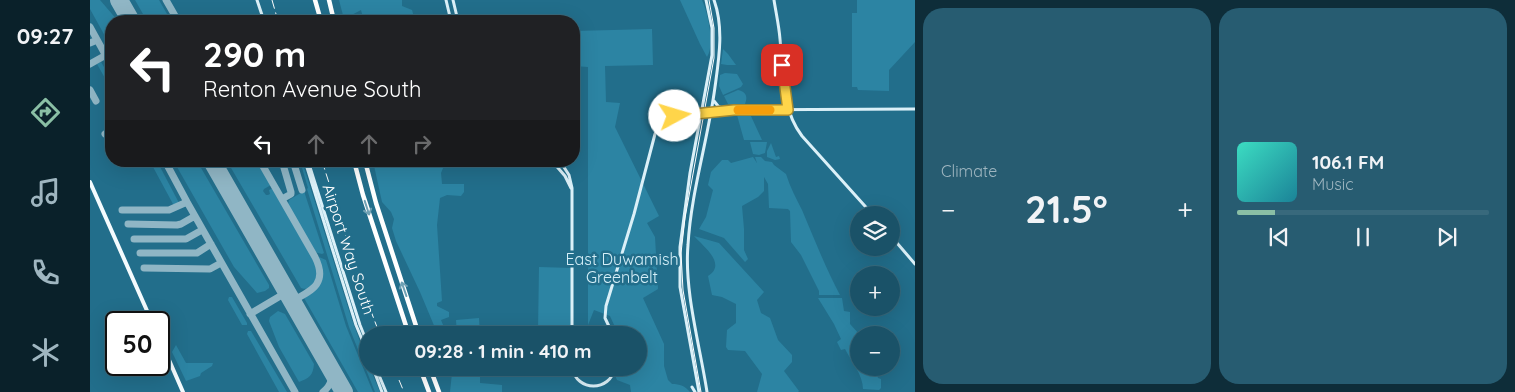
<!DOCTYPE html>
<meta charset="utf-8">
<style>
:root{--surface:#1a5268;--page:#275c71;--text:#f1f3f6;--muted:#9fb6c0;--line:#38697c;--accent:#8abfa5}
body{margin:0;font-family:Quicksand,sans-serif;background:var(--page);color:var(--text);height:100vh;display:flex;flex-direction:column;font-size:19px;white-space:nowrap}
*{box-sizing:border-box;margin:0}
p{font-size:16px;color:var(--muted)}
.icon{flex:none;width:28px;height:28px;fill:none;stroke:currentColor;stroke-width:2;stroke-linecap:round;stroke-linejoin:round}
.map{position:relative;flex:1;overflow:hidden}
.drawer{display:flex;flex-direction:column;gap:8px;padding:8px;background:#0e2d39;width:600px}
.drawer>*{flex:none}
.guide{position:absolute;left:15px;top:15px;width:475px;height:152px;border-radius:20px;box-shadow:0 5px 20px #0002,0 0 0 1px var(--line);background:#202124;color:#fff;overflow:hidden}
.tools{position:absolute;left:760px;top:206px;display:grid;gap:10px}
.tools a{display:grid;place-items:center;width:50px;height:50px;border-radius:50%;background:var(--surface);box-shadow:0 5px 20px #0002,0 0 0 1px var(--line);font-size:25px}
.speed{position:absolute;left:15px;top:311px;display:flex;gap:10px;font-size:25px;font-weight:700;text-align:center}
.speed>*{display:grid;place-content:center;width:65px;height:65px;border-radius:50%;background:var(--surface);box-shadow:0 5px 20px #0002,0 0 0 1px var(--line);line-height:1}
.speed .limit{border:2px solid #111;border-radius:8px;background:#fff;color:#111}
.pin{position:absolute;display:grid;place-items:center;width:42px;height:42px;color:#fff;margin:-21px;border-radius:10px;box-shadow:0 2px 8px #0006}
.me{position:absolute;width:55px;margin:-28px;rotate:84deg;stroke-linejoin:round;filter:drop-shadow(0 0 4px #0008)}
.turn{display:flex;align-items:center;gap:18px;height:105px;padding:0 15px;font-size:22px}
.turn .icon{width:65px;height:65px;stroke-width:2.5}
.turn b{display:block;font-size:35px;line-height:42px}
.lanes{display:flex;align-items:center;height:48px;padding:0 15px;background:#0003;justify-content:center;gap:25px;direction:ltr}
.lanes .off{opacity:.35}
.big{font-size:38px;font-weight:700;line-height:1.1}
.drawer .tile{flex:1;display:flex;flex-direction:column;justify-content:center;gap:8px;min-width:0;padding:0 18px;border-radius:20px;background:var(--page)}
.song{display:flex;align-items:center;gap:15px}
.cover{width:60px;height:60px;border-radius:8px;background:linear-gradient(135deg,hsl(170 70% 55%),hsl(190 70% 35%))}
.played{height:5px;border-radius:2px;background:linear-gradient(90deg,var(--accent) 15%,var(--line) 15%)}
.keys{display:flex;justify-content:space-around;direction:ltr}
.heat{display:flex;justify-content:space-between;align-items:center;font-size:28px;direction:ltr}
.drawer .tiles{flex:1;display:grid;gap:8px;grid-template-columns:repeat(2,1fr)}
.trip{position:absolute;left:269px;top:326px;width:288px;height:50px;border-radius:25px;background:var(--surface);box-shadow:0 5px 20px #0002,0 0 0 1px var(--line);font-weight:700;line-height:50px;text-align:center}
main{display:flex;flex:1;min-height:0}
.menu{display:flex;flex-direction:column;width:90px;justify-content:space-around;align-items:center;background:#0a212a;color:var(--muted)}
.menu .icon{width:35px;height:35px}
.menu .selected{color:var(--accent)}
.menu b{font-size:22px;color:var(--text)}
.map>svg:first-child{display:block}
.green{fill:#2c84a3}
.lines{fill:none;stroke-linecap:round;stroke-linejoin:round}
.taxiway{stroke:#90b6c5;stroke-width:7}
.runway{stroke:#90b6c5;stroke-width:18}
.secondary{stroke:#dbf0f8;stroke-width:3}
.primary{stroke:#f4fbfe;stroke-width:4}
.motorway{stroke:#fff;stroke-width:4.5}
.tram{stroke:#fff;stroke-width:1}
.rail{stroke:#fff;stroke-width:1;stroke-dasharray:9 4;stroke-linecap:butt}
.oneway{stroke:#6fa1b4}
.route-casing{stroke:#a68a30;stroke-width:12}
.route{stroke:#ffd54a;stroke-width:9}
.slow{stroke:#f59e0b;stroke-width:9}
.labels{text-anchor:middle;stroke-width:5;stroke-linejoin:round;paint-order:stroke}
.street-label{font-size:16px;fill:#fff;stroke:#226e8b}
.park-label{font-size:16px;fill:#d5eff8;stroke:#226e8b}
</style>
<main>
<nav class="menu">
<b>09:27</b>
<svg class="icon selected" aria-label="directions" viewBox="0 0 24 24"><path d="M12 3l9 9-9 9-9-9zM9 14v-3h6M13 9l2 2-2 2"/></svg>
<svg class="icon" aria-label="music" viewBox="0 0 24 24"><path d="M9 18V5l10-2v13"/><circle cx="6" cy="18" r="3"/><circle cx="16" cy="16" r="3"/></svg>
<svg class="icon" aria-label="phone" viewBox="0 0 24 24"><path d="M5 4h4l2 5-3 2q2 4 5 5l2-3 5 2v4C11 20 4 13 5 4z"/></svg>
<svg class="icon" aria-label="climate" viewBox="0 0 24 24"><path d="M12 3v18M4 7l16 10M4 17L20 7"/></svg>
</nav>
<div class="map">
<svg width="825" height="392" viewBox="0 0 825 392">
<rect width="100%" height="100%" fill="#226e8b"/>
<path class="green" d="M 0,0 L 10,0 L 28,21 L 21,21 L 21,47 L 0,9 Z
M 45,0 L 69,0 L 81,21 L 57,21 Z
M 249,0 L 312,0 L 312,6 L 322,10 L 325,21 L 274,21 L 271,10 L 254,19 Z
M 590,0 L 612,0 C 618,13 625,45 617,57 L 610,44 Z
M 767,0 L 825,0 L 825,42 L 799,70 L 799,91 L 768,90 L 767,87 L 762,87 L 762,13 L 767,13 Z
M 562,29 L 563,65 L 515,66 L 516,102 L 530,103 L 525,127 L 569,216 L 557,223 L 565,237 L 568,289 L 553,298 L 574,344 L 574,366 L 578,380 L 582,384 C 590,384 595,386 600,392 L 541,392 L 540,385 L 527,380 L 522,368 L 548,368 L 548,335 L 508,335 L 525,327 L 520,316 L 504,310 L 498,325 L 498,67 L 484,66 L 484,31 Z
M 633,49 L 638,54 L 646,65 L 637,65 L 631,64 Z
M 11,62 L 21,79 L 21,89 L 7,64 Z
M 635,73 L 647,74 L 653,84 L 651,87 L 633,95 L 629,86 L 630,75 Z
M 648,90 C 656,92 658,96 655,104 L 638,104 L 634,96 Z
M 660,114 L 672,140 L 654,140 L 647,115 Z
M 660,142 L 677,142 L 675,153 L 669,155 L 663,154 Z
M 681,143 L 686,157 L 689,156 L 690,159 L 685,160 L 677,157 L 677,151 Z
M 663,157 L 667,163 L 665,157 L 671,157 L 675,161 L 682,162 L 684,165 L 696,174 C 700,187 706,198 712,210 C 724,238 735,267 750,295 L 729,295 L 729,291 L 711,255 L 701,242 L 700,211 L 698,209 L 679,208 L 678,184 L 674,177 L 674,191 L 668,197 L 652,206 L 654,229 L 654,250 L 658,259 L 655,262 L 634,238 L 609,229 L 616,217 L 623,190 L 618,185 L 621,172 L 632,160 L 638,160 L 641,163 Z
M 61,161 L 67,161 L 89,203 L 86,205 L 83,204 L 63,167 Z
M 85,161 L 107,161 L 179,285 L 179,288 L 175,291 L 167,293 L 144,267 L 87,167 Z
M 137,161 L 168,161 L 181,185 L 174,189 L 173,191 L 176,195 L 178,195 L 180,194 L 179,190 L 183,188 L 226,264 C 230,275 225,293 211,288 Z
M 210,161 L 212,161 L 261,317 L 277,361 L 278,368 L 280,368 L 290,392 L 285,392 L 259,327 L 217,189 L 218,188 Z
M 283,161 L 356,161 L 351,173 L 352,184 L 374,184 L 374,192 L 371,196 L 357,195 L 350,198 L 347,225 L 352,301 L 347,303 L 347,306 L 359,312 L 359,317 L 351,320 L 356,332 L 367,335 L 366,320 L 389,318 L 390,335 L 348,335 L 330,292 L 306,241 L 302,228 L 304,219 L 301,212 L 292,202 Z
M 214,191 L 234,253 L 232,254 L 224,252 L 198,205 L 199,200 Z
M 604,236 L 629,243 L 674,292 L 667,300 L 671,313 L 680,318 L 688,340 L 702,355 L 702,362 L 694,371 L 709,391 L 708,392 L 667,392 L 672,374 L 655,351 L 638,350 L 636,347 L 637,330 L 646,323 L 646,304 L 632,297 L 622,295 L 618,276 C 637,264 614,247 604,236 Z
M 229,257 L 236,260 L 256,326 L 283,392 L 268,392 L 214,298 C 230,289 236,275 228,258 Z
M 449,267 L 482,268 L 482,331 L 448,331 Z
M 139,297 L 142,297 L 157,323 L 157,325 L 152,325 L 138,300 Z
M 728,298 L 752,298 L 754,311 L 760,312 L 760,324 L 770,335 L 769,335 L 769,368 L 785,368 L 788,378 L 791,379 L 791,388 L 789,390 L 773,389 C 773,375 761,361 755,349 L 751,350 L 747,342 L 751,339 L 744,324 Z
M 188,311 L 195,314 L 224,364 C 223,376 219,378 209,382 L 189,347 L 179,321 L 180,317 Z
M 158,331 L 161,331 L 197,392 L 189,392 L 157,334 Z
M 86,345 L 96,363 L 123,363 L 122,366 L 111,373 L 110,376 L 96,381 L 82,352 Z
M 357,368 L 390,368 L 390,383 L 412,385 L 412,392 L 360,392 L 362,373 Z"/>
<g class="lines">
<path class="taxiway" d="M 76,0 L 88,21
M 0,27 L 21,65
M 0,43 L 7,40
M 0,64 L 16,55
M 0,90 L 6,101
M 15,134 L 21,130
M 75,161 L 97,202 L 205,392
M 170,161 L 225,257 C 238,283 223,290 202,301
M 192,161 L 201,192 L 201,194 L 192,199
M 203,161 L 212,190
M 32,210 L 79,210 L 97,202
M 38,224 L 87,225 L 91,224 L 105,216
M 44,239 L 96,239 L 112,230
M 50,253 L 107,253 L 121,244
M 54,268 L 120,269 L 131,263
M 160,314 L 197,292
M 233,392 C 242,385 243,377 240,367"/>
<path class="runway" d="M 29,0 L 41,21
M 122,161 L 254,392"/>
<path class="secondary" d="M 167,0 L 174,21
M 356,0 L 361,21
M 363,0 L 368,21
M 684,0 C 686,13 689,26 690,39 C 693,71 691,109 712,136 L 783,215
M 624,101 L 628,106 L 636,110
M 215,161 L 266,325 L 278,354
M 218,161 L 270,325 L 278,345
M 462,161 L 475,176 L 481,188
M 470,161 L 479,175 L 482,188 L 482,335
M 801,236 L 825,264
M 523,335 L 515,318 L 516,306 L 544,214 L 565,134 L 571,123 L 581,117 L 637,110 L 825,109
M 283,368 L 292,392
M 286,368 L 296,392
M 482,368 C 487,392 520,392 525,368
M 602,387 L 605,392
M 609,392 L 590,287 L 590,247 L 600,173 L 622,55 L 622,28 L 616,0
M 617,392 C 610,346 594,291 598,245 C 601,192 618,140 625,87 C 629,58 634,28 624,0"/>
<path class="primary" d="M 0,182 L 62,322
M 69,337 L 93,392"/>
<path class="motorway" d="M 225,0 L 231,21
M 239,0 L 244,21
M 264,161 L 273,195 L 319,335
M 275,161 L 286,203 L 329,335
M 330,368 L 339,392
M 340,368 L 349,392"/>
<path class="tram" d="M 611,392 L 593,290 L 591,253 L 595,218 L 624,58 L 624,28 L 619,0"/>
<path class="rail" d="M 182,0 L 188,21
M 232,161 L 276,298 L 290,335
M 304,368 L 314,392"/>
</g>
<defs><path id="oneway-shaft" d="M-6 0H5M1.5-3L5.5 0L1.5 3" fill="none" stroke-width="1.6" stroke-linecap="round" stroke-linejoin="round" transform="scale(1.25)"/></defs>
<g class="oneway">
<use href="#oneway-shaft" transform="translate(277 208) rotate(72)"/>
<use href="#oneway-shaft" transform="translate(314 289) rotate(-109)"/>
</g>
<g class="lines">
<defs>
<path id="route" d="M 585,116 L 644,110 L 698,110 L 692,65"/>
</defs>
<use href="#route" class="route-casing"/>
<use href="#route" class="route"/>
<path class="slow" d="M 648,110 L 680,110"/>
</g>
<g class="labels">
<g class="street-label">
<text transform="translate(259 249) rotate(72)" y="6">Airport Way South</text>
</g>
<g class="park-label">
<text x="532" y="265">East Duwamish<tspan x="532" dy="18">Greenbelt</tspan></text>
</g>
</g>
</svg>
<div class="tools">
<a><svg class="icon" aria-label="layers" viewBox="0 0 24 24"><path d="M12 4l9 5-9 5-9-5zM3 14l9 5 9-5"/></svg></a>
<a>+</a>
<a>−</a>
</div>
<div class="speed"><div class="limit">50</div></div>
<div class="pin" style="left:692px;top:65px;background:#d93025"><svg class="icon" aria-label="arrive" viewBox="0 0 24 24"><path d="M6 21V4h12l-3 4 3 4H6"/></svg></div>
<svg class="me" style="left:585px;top:116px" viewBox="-20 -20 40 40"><circle r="19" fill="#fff"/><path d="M0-13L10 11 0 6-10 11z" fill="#ffd54a"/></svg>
<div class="trip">09:28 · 1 min · 410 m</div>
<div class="guide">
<div class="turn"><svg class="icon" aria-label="left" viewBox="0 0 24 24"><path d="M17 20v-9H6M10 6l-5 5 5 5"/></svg><div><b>290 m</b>Renton Avenue South</div></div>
<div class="lanes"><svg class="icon" aria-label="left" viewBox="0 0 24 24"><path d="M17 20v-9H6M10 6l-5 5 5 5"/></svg><svg class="icon off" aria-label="ahead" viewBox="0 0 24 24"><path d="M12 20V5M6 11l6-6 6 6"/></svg><svg class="icon off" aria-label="ahead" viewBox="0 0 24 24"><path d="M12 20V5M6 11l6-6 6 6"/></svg><svg class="icon off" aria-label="right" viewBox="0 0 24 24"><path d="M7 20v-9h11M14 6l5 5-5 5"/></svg></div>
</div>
</div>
<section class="drawer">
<div class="tiles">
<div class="tile"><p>Climate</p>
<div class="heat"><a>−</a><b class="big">21.5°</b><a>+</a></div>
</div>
<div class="tile">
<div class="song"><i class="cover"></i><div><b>106.1 FM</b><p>Music</p></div></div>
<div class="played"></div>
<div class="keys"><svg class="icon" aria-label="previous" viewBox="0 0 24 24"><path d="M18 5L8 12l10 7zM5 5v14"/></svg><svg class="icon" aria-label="pause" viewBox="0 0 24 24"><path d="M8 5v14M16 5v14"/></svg><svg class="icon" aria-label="next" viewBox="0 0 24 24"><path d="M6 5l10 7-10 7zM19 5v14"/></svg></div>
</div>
</div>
</section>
</main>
